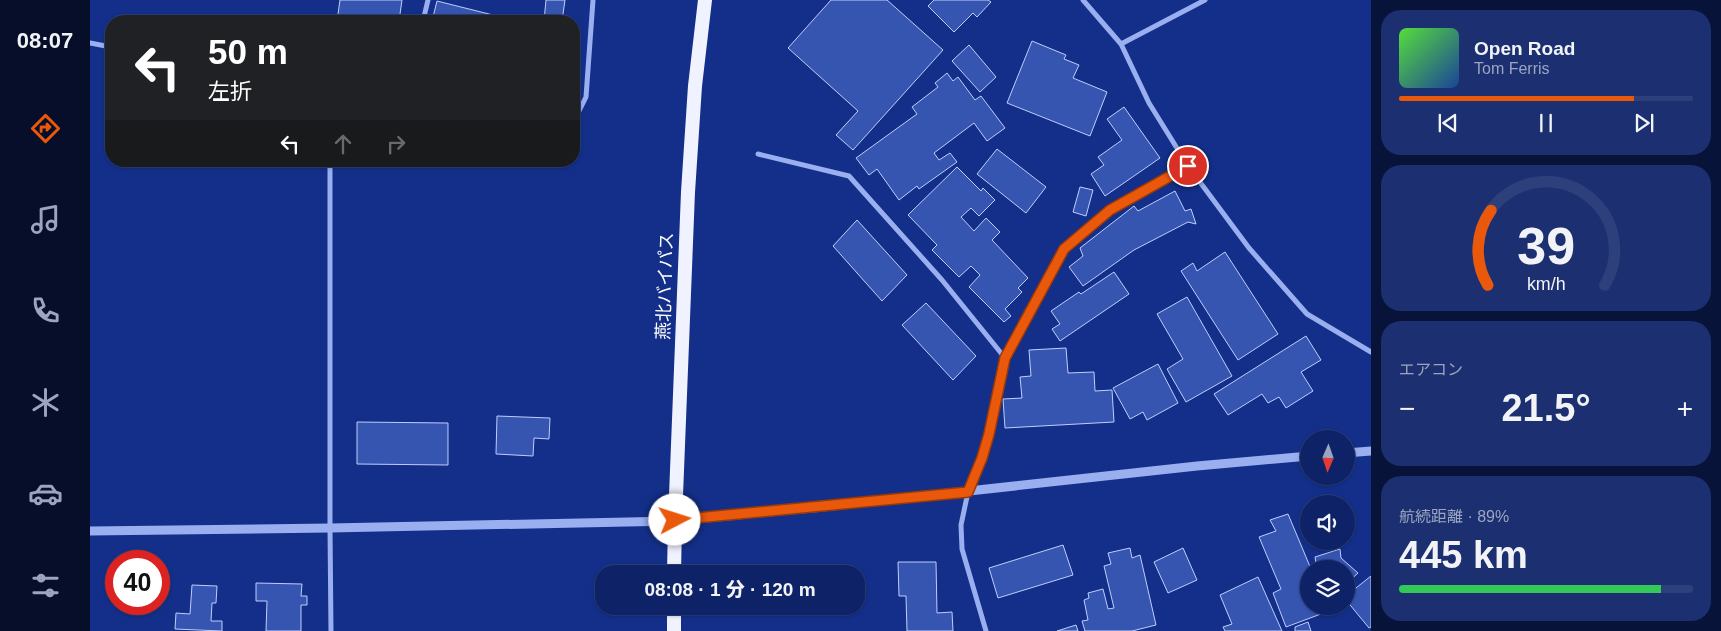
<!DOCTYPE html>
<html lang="ja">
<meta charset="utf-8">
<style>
:root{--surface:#0e2367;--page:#1c2f70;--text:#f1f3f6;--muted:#9ba4c0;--line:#2e407b;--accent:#ea580c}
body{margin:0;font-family:Arial,"Noto Sans JP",sans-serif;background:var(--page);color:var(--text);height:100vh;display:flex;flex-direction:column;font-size:19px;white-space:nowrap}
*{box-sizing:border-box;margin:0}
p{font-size:16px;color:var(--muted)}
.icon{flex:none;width:28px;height:28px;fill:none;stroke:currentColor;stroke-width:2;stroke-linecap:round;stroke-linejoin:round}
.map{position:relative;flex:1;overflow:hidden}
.details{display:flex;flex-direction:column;gap:10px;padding:10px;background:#081339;width:350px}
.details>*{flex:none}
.banner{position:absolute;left:15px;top:15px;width:475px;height:152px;border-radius:20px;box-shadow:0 1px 4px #0004,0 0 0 1px var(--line);background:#202124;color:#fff;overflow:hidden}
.needle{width:32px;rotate:182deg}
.tools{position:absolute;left:1210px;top:430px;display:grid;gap:10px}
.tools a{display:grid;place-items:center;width:55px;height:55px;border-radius:50%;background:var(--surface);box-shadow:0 1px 4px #0004,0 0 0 1px var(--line);font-size:25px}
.speed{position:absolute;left:15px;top:550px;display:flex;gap:10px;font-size:25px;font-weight:700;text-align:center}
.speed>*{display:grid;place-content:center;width:65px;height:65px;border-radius:50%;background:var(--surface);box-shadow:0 1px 4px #0004,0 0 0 1px var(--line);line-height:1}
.speed .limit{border:8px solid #d22;background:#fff;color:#111}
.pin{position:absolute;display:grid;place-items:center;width:42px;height:42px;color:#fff;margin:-21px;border:2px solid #fff;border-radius:50%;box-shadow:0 1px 5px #0007}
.me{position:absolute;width:55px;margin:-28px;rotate:85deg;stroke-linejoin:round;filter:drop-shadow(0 0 4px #0008)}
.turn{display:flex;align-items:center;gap:18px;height:105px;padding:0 20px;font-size:22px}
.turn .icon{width:65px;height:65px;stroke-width:2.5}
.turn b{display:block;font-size:35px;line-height:42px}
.lanes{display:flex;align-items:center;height:48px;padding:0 20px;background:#0003;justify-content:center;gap:25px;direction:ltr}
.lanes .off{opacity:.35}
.big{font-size:38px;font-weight:800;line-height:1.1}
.details .widget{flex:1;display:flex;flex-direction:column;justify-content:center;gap:8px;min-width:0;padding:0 18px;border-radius:20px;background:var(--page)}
.details .dial{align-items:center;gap:0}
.dial svg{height:130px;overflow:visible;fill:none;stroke:var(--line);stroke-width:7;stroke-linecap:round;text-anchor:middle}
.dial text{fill:var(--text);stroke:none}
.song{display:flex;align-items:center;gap:15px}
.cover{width:60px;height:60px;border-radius:8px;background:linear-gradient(135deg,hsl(110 70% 55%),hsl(220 70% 35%))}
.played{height:5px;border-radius:2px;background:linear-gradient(90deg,var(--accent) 80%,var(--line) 80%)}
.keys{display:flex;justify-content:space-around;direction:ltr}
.heat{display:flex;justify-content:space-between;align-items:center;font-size:28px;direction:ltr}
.charge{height:8px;border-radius:4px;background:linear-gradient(90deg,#34c759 89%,var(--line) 0)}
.trip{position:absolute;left:505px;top:565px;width:270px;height:50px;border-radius:20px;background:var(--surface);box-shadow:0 1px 4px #0004,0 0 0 1px var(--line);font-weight:800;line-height:50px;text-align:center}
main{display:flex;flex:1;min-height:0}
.tabs{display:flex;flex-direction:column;width:90px;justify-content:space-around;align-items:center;background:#060e29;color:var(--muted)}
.tabs .icon{width:35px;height:35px}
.tabs .selected{color:var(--accent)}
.tabs b{font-size:22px;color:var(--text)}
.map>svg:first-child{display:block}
.building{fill:#3655b1;stroke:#bfcefc}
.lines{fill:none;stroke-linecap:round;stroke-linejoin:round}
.minor{stroke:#99aff0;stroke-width:5}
.tertiary{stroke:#99aff0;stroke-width:9}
.trunk{stroke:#f0f3ff;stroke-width:14}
.route-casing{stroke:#983908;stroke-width:12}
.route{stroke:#ea580c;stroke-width:9}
.labels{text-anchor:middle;stroke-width:5;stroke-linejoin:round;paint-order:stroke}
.street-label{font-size:18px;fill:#fff;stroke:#132f89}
</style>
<main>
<nav class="tabs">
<b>08:07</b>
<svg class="icon selected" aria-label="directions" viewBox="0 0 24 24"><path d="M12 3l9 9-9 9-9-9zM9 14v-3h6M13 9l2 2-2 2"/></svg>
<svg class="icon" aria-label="music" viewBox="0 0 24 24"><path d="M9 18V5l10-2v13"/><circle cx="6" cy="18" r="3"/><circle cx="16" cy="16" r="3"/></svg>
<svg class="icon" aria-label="phone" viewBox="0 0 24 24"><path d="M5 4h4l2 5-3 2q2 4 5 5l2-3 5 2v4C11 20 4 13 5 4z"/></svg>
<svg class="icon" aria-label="climate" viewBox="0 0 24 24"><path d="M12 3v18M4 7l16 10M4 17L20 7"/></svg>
<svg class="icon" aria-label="car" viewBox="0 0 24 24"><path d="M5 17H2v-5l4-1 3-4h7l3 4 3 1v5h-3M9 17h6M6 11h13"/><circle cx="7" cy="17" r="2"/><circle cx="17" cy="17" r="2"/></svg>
<svg class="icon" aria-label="filters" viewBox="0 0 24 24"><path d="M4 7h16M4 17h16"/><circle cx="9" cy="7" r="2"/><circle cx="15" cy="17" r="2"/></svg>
</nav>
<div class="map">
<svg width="1281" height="631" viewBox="0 0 1281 631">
<rect width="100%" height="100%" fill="#132f89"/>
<path class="building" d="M 250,0 L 312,0 L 309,21 L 247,21 Z
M 456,0 L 475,0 L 472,21 L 454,21 Z
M 741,0 L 797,0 L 853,50 L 763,150 L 746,135 L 768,111 L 698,48 Z
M 844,0 L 898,0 L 901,2 L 887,17 L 883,13 L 864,32 L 838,6 Z
M 347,1 L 423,20 L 422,21 L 342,21 Z
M 942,41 L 976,55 L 974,59 L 989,65 L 983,78 L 1017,92 L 1000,136 L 917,103 Z
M 879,45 L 906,77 L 890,92 L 862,61 Z
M 857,73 L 863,81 L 868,77 L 885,100 L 891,96 L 915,128 L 897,141 L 884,123 L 844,153 L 849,160 L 860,153 L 867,162 L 829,189 L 827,186 L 809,200 L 787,169 L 779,175 L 766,158 L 827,114 L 822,107 L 848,87 L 845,83 Z
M 1034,107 L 1070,158 L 1015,196 L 1001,174 L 1014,165 L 1008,157 L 1032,140 L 1017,119 Z
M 907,149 L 956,187 L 936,213 L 887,174 Z
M 867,167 L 891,191 L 893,188 L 905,200 L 889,216 L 881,208 L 871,217 L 884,231 L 896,218 L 910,232 L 902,240 L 938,278 L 928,288 L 932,292 L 915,309 L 921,316 L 914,322 L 879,287 L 890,275 L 881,266 L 869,277 L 842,250 L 847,245 L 818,215 Z
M 990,187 L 1003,190 L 996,216 L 983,212 Z
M 1085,191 L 1095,211 L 1101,209 L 1106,224 L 1098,222 L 1044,250 L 993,286 L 979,267 L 993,256 L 990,248 L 1044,206 L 1048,211 Z
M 767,220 L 817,275 L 792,301 L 743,246 Z
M 1135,252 L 1188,334 L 1148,360 L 1091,271 L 1103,263 L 1107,271 Z
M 1024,272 L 1039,294 L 970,341 L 962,329 L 970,324 L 961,311 L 989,292 L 991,294 Z
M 1097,297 L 1142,376 L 1096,402 L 1077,369 L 1093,359 L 1067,314 Z
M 836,303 L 886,356 L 863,380 L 812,325 Z
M 1216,336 L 1231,360 L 1211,372 L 1223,391 L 1196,408 L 1189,397 L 1178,403 L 1172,394 L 1138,415 L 1124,394 Z
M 976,348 L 978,373 L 1004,372 L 1005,391 L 1022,390 L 1024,422 L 915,428 L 913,399 L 932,398 L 930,377 L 941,376 L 939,350 Z
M 1068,364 L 1088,403 L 1057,420 L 1053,412 L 1040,419 L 1023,388 Z
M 407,416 L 460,418 L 459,439 L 444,438 L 443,456 L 406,454 Z
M 267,422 L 358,423 L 358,465 L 267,464 Z
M 1198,514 L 1221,569 L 1219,569 L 1219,606 L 1237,606 L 1239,611 L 1196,627 L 1183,593 L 1191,589 L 1169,537 L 1186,531 L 1180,520 Z
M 973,545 L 983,575 L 908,598 L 899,568 Z
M 1040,548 L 1042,558 L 1050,555 L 1066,625 L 1042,631 L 995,631 L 992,621 L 998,620 L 994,600 L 999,598 L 998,593 L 1013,589 L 1018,609 L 1024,608 L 1014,566 L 1021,564 L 1018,553 Z
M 1093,548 L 1107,580 L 1078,593 L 1064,562 Z
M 1250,549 L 1251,558 L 1268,573 L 1256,584 L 1256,569 L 1227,569 L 1225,557 Z
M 808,562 L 846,562 L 847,613 L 862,612 L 863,631 L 817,631 L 816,596 L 809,596 Z
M 1281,576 L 1281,627 L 1279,628 L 1256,600 L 1256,596 Z
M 1168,577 L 1192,631 L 1135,631 L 1133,627 L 1142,624 L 1130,595 Z
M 166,583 L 212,584 L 211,596 L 217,596 L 217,605 L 211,605 L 211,631 L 176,631 L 177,601 L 166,601 Z
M 102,585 L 127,586 L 126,603 L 122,603 L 121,621 L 132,621 L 132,631 L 85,629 L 86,613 L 100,614 Z
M 1218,622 L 1221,631 L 1205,631 L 1205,627 Z
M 986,625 L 988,631 L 967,631 Z"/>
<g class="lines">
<path class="minor" d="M 993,0 L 1031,44 L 1059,103 L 1098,166 L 1159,248 L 1217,314 L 1281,352
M 333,21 L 338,0
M 0,43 L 21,47
M 1031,44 L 1115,0
M 484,115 L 487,115 L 496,97 L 503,0
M 668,154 L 759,176 L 852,280 L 915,358
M 240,161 L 240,528 L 241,631
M 896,631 L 872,549 L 871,525 L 878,492 L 892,458 L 899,434 L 915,358 L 974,249 L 1020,210 L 1098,166"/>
<path class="tertiary" d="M 1256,453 L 1281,451
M 0,531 L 240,528 L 585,521 L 733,507 L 1107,466 L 1219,456"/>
<path class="trunk" d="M 584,574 L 585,521 L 598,192 L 605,86 L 615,0
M 584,631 L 584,606"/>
</g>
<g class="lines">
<defs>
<path id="route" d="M 585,520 L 878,492 L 892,458 L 899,434 L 915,358 L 974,249 L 1020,210 L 1098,166"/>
</defs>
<use href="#route" class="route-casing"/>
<use href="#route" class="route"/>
</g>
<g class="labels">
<g class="street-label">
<text transform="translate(575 286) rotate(-88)" y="6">燕北バイパス</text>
</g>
</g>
</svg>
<div class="tools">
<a><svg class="needle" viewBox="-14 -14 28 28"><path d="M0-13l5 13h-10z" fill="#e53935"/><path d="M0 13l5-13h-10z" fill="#9ba4c0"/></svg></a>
<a><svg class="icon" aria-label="sound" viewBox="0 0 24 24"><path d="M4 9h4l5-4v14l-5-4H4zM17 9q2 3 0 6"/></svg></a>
<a><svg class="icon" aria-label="layers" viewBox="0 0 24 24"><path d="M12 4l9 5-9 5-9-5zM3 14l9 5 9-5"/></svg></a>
</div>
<div class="speed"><div class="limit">40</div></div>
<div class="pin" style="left:1098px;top:166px;background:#d93025"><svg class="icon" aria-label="arrive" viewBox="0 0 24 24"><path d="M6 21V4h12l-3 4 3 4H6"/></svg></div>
<svg class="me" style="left:585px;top:520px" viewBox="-20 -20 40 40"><circle r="19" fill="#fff"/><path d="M0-13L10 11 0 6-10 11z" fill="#ea580c"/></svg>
<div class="trip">08:08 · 1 分 · 120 m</div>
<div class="banner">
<div class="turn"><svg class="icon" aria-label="left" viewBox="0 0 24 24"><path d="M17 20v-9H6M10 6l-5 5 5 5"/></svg><div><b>50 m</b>左折</div></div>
<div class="lanes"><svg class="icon" aria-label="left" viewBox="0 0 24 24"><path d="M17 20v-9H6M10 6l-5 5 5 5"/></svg><svg class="icon off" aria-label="ahead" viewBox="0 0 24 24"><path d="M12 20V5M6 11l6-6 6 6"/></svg><svg class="icon off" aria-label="right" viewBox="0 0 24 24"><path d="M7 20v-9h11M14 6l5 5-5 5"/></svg></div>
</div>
</div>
<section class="details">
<div class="widget">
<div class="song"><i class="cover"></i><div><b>Open Road</b><p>Tom Ferris</p></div></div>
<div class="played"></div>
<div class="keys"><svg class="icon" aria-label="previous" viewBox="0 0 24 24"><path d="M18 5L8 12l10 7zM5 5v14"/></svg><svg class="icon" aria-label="pause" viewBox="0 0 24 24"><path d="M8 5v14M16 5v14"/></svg><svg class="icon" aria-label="next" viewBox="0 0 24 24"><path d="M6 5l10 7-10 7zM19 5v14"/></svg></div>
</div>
<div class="widget dial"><svg viewBox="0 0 100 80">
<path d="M14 69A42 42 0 1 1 86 69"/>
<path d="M14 69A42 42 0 0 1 16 23" stroke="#ea580c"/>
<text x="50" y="56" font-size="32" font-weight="700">39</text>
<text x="50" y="72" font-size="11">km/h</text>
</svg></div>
<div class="widget"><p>エアコン</p>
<div class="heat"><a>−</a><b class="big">21.5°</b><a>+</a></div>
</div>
<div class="widget"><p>航続距離 · 89%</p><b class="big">445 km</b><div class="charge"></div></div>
</section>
</main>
